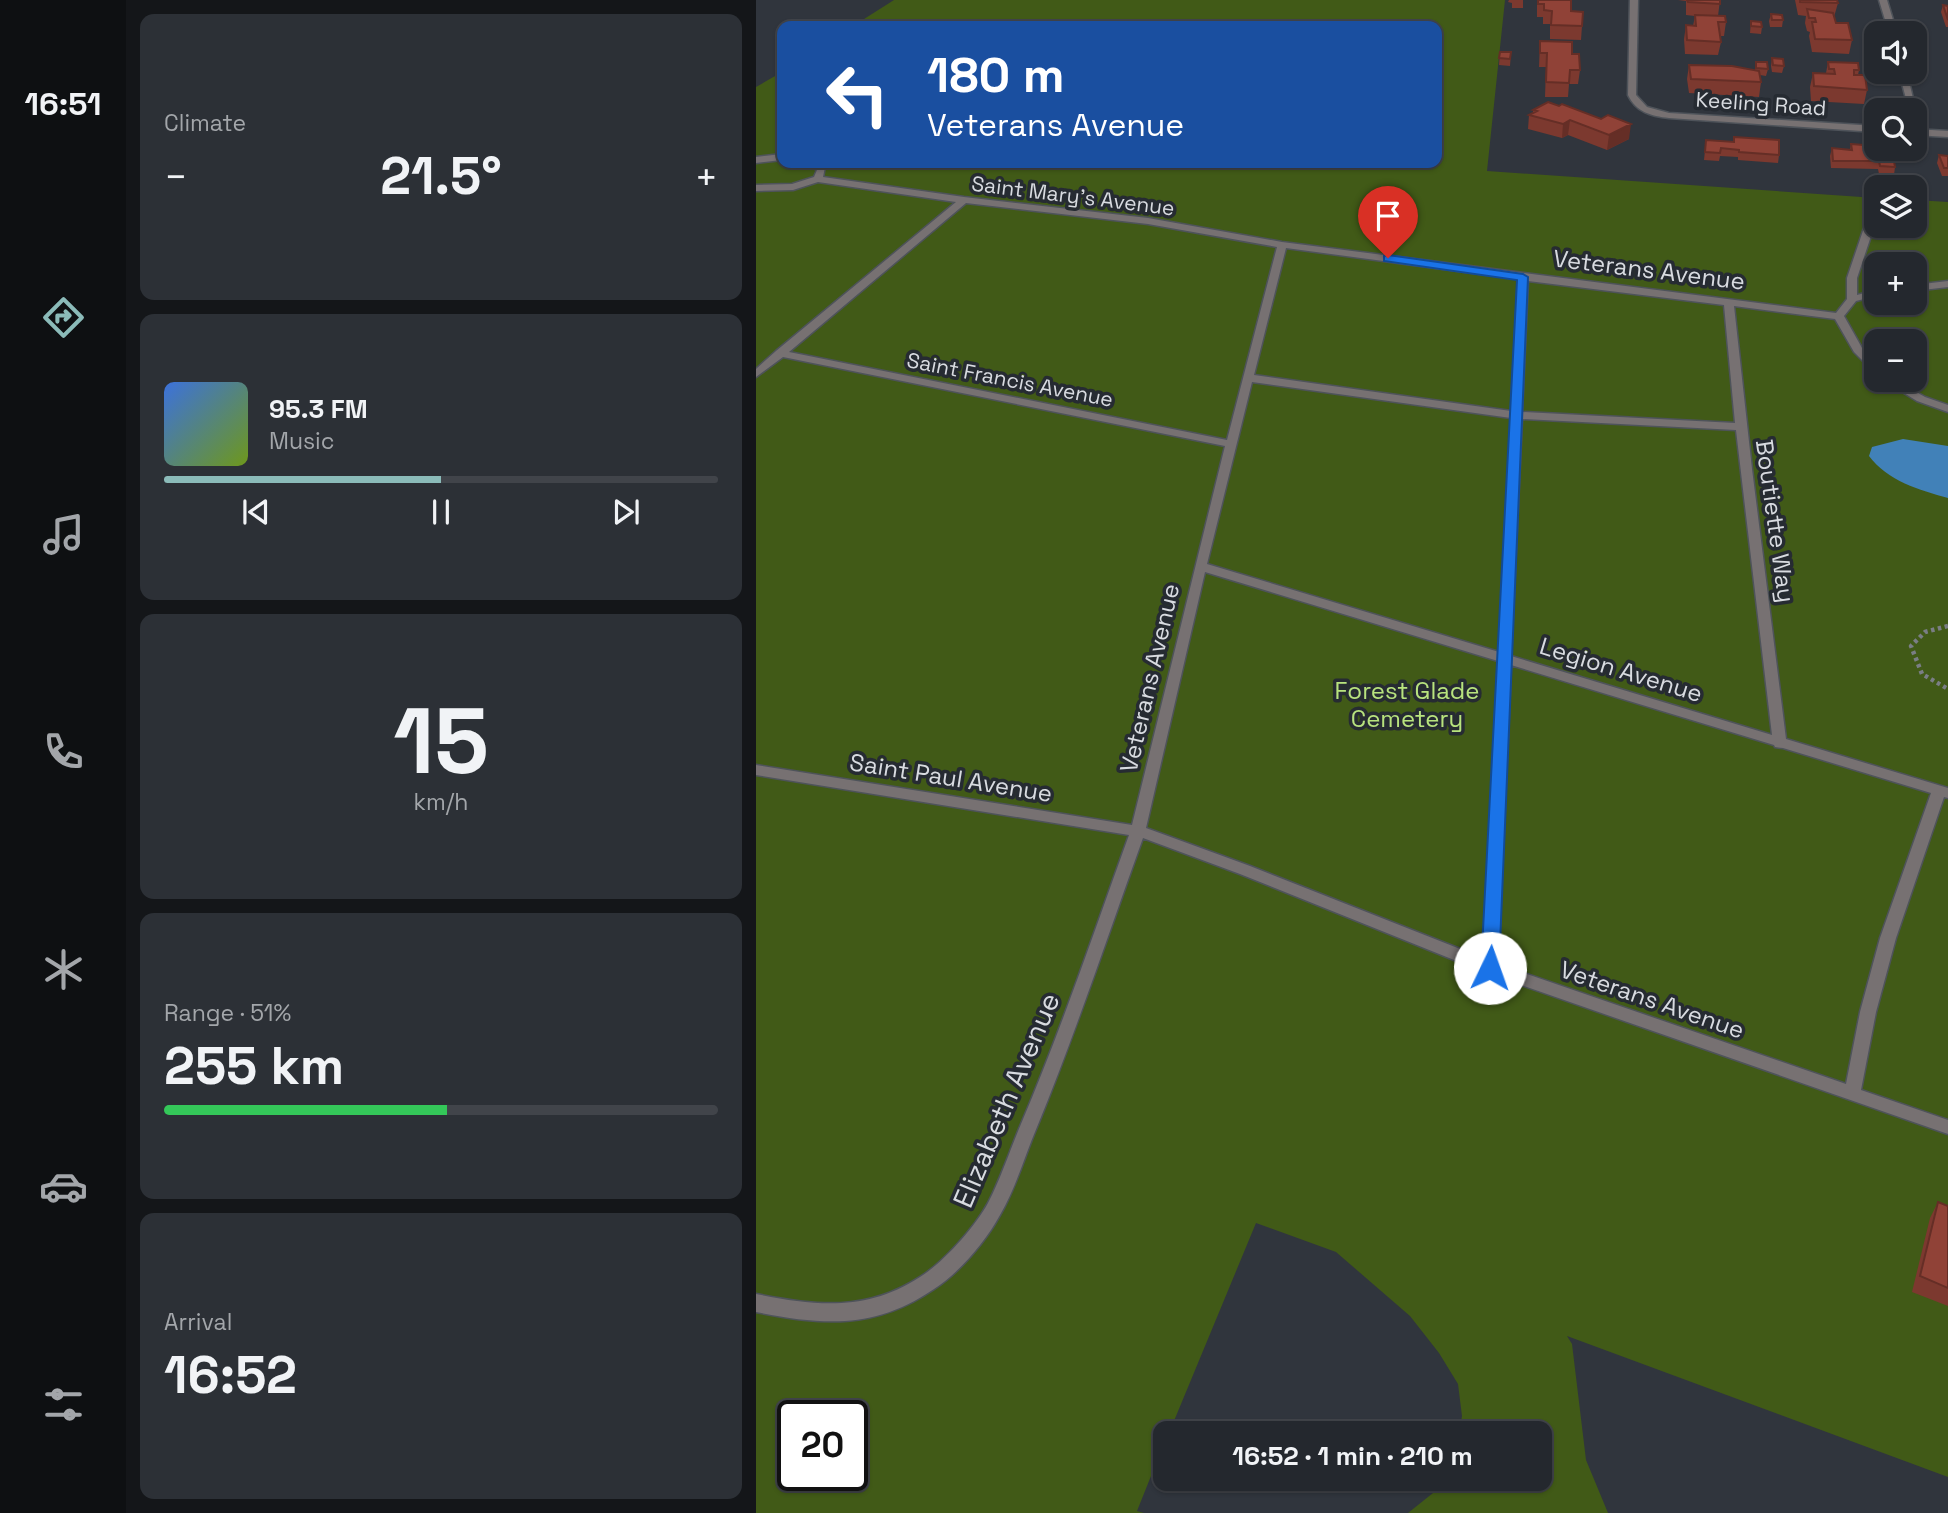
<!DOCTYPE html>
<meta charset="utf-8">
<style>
:root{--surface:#24282e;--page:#2c3036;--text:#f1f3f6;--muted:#a3a6aa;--line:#41444a;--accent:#8bbbb9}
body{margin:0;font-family:"Space Grotesk",sans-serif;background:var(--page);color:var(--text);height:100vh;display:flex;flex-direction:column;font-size:26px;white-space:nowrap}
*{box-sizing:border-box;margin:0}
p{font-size:23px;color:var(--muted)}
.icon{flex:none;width:38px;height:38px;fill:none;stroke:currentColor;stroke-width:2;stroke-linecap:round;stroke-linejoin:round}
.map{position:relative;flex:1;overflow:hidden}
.sheet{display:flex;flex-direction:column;gap:14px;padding:14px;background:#141619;width:630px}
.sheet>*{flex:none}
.guide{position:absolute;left:21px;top:21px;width:665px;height:147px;border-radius:14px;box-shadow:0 2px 5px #0004,0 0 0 2px var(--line);background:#1a4fa0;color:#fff;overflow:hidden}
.buttons{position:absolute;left:1108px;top:21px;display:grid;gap:14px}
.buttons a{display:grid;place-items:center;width:63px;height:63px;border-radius:14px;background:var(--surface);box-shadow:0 2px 5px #0004,0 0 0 2px var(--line);font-size:35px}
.speed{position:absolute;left:21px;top:1400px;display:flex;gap:14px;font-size:35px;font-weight:700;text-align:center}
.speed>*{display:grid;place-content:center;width:91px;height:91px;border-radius:50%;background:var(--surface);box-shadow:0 2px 5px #0004,0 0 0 2px var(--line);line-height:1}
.speed .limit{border:4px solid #111;border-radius:10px;background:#fff;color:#111}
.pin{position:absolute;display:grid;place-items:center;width:60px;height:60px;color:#fff;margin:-72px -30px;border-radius:50% 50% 50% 0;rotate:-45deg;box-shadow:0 0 7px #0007}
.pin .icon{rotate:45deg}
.me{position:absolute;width:77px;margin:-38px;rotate:3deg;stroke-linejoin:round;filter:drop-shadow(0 0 5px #0008)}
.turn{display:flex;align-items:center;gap:24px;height:147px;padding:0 35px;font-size:32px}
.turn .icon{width:91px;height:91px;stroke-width:2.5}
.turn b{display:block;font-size:49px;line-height:60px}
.big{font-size:52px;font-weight:600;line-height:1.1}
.sheet .card{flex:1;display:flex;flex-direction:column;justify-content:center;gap:10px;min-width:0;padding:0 24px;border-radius:14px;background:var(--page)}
.sheet .dial{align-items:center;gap:0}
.dial b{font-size:91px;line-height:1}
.song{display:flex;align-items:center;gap:21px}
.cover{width:84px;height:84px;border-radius:10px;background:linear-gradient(135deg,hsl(220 70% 55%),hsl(80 70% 35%))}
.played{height:7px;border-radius:4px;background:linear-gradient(90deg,var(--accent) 50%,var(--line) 50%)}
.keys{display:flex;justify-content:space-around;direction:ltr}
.heat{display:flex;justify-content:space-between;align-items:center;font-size:38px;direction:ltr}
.charge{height:10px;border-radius:5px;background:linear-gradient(90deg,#34c759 51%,var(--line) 0)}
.trip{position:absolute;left:397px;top:1421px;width:399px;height:70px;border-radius:14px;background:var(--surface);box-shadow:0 2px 5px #0004,0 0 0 2px var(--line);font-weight:600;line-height:70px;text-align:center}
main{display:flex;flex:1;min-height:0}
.tabs{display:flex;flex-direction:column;width:126px;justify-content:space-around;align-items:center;background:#0e1012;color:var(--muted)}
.tabs .icon{width:49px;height:49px}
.tabs .active{color:var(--accent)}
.tabs b{font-size:32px;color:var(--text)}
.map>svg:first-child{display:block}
.green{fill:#415a17;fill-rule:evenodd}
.water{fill:#4181b8}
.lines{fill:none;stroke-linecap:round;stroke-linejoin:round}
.lane-casing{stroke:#4e535a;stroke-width:3}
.street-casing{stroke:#4e535a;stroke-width:3}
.path{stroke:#7a7e85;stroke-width:4.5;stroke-dasharray:3.5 3.5;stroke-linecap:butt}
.lane{fill:#777172;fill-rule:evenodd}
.street{fill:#777172;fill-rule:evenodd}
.wall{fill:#7c392f}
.shaded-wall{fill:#652e26}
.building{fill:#904237;stroke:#652e26;stroke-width:2}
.route{fill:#1a73e8;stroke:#114b97;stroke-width:2}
.labels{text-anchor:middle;stroke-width:7;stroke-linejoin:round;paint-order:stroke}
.far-street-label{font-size:21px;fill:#d8dbe0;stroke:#262b32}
.street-label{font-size:24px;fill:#d8dbe0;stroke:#262b32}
.park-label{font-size:24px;fill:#b8e37e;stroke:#262b32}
.near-street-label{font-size:28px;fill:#d8dbe0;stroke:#262b32}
</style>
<main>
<nav class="tabs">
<b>16:51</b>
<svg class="icon active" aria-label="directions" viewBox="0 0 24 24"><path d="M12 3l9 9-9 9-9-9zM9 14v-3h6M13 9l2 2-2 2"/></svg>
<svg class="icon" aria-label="music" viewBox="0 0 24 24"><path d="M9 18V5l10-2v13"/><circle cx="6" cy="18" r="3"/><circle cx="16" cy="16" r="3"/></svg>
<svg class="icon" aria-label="phone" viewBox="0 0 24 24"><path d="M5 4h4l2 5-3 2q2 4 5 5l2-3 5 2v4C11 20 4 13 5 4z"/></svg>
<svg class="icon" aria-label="climate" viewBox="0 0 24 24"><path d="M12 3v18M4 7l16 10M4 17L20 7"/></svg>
<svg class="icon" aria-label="car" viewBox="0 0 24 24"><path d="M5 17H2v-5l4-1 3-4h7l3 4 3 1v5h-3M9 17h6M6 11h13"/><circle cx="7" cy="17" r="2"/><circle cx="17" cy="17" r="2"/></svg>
<svg class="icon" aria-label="filters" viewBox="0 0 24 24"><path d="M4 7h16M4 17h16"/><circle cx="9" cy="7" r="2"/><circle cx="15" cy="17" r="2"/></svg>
</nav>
<section class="sheet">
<div class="card"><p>Climate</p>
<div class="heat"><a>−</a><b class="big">21.5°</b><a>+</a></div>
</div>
<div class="card">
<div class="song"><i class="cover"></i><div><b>95.3 FM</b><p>Music</p></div></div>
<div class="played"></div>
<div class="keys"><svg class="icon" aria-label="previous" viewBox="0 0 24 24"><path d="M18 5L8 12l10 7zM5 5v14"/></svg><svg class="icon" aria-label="pause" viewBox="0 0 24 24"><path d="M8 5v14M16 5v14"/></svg><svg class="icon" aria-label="next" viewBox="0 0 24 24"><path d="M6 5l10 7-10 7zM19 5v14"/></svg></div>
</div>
<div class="card dial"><b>15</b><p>km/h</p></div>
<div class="card"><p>Range · 51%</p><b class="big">255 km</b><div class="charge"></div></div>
<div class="card"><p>Arrival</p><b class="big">16:52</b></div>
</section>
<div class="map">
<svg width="1192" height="1513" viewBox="0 0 1192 1513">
<rect width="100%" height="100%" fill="#30353d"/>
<path class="green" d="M 138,0 L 749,0 L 731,171 L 1120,198 L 1120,226 L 1158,226 L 1159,200 L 1192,202 L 1192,1477 L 811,1336 L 816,1344 L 830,1460 L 852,1513 L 652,1513 L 682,1489 L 687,1479 L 784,1479 L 784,1433 L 703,1433 L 706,1416 L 702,1384 L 683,1353 L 654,1316 L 580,1252 L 500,1223 L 413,1433 L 410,1433 L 409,1441 L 381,1511 L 388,1513 L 0,1513 L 0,87 L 26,72 L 26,163 L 681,163 L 681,26 L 97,26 ZM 1120,264 L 1158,264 L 1158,303 L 1120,303 ZM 1120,341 L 1158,341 L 1158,380 L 1120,380 ZM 37,1416 L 96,1416 L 96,1475 L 37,1475 Z"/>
<path class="water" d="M 1147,439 L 1192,446 L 1192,498 C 1163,490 1132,481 1113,456 L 1116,447 Z"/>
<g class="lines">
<defs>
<path id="lane" d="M 26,154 L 26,160 L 0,163 L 0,157 Z
M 47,163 L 58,163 L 69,167 L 67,177 L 208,197 L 392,218 L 526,242 L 1080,313 L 1091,299 L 1091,278 L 1112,216 L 1120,214 L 1120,221 L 1101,278 L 1101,295 L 1120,290 L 1120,296 L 1100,301 L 1088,316 L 1106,348 L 1120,362 L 1120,371 L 1116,370 L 1098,352 L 1079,319 L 978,306 L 996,469 L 1030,739 L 1192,788 L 1192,798 L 1188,797 L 1140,938 L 1120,1012 L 1105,1090 L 1192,1120 L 1192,1134 L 728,972 L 484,874 L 387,838 C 352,935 320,1032 281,1127 C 269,1155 260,1188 244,1215 C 230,1241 203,1273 178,1289 C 118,1330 67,1325 0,1312 L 0,1294 C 60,1306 110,1312 164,1277 C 187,1263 219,1227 232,1203 C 245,1178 254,1150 265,1124 C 305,1030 338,932 373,835 L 0,775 L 0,765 L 376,825 L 469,446 L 27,357 L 0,377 L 0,369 L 20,351 L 200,202 L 62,182 L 37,190 L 0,191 L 0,185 L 36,184 L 58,177 L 61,170 ZM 210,203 L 392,224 L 521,247 L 471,440 L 33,352 ZM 530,248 L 762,279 L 755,411 L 498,375 ZM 772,281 L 968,305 L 979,423 L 766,412 ZM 496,382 L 755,418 L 743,652 L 451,564 ZM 766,419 L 980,430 L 1016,735 L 755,656 ZM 449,572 L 742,661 L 727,958 L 494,866 L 390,828 ZM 755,665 L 1018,745 L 1019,747 L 1027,748 L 1175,793 L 1124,938 L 1104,1012 L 1090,1084 L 742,964 Z
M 1192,281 L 1192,287 L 1158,291 L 1158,285 Z
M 1127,380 L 1139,380 L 1169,397 L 1192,405 L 1192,412 L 1161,401 Z"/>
<path id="street" d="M 874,0 L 882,0 L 880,95 L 891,107 L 913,113 L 1120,126 L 1120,132 L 913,118 C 895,116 880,112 872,95 Z
M 1123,0 L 1131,0 L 1141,33 L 1133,33 Z
M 1143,72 L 1151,72 L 1160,112 L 1153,110 Z
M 1158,129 L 1192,131 L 1192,137 L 1158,135 Z"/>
</defs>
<use href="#lane" class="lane-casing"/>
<use href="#street" class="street-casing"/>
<path class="path" d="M 1192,626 L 1169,632 L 1155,646 L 1166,674 L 1192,689"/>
<use href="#lane" class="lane"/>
<use href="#street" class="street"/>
</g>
<path class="wall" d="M 753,0 L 767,0 L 767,8 L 756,8 L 756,3 L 752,2 Z
M 781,0 L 815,11 L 826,26 L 825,40 L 794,39 L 794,24 L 787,24 L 787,17 L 781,17 Z
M 922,0 L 964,0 L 962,16 L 970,22 L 968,36 L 964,36 L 965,42 L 962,55 L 929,54 L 928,39 L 930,25 L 937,26 L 939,16 L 930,15 L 930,1 Z
M 1039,0 L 1081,0 L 1082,3 L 1078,17 L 1080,23 L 1096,40 L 1093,54 L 1056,52 L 1053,36 L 1054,32 L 1051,31 L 1049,23 L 1050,16 L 1042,15 Z
M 1187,5 L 1192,6 L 1192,27 L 1190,27 L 1185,12 Z
M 1015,14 L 1027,20 L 1026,27 L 1014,27 L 1013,21 Z
M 995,21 L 1006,27 L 1005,34 L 994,33 Z
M 784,41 L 816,54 L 824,70 L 822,84 L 813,84 L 812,97 L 789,97 L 790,67 L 783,67 Z
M 744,52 L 755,52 L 754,66 L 743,65 Z
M 1016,58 L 1028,66 L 1026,73 L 1016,72 L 1015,66 Z
M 1000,62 L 1012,69 L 1010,76 L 1004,75 L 1005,82 L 1003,97 L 933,93 L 931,79 L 933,65 L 999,70 Z
M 1072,62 L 1103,70 L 1102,75 L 1111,90 L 1108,104 L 1055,101 L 1054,87 L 1057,73 L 1070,73 Z
M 803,106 L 873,139 L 851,150 L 812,135 L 806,138 L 772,129 L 773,115 L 777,113 L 777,110 Z
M 978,137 L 1023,155 L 1022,163 L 982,160 L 982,157 L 964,156 L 963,161 L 948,160 L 950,140 L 977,142 Z
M 1095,144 L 1139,167 L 1138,175 L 1123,174 L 1122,169 L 1075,168 L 1074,156 L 1076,148 L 1094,150 Z
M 1183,155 L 1192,156 L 1192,176 L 1186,176 L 1181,163 Z
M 1182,1202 L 1192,1206 L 1192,1306 L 1156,1292 L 1174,1218 Z"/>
<path class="shaded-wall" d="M 814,120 L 812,135 L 806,138 L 807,124 Z
M 875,124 L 873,139 L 851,150 L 853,135 Z"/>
<path class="building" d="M 782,0 L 815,0 L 815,11 L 827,12 L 826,26 L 795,25 L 796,11 L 788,10 L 788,4 L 782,4 Z
M 931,0 L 964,0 L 964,4 L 932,2 Z
M 1044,0 L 1081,0 L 1082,3 L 1044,2 Z
M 1187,5 L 1192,6 L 1192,20 Z
M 1051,9 L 1077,13 L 1080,23 L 1092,23 L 1096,40 L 1059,39 L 1056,22 L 1060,22 L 1059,18 L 1053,18 Z
M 1015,14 L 1026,15 L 1027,20 L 1016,20 Z
M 939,15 L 969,16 L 970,22 L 962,22 L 965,42 L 931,40 L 930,25 L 940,26 Z
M 995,21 L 1005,22 L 1006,27 L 995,26 Z
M 784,41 L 816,42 L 816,54 L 823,54 L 824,70 L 814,70 L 813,83 L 790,82 L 791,53 L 784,53 Z
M 744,52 L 755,52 L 754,59 L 743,58 Z
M 1016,58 L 1027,59 L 1028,66 L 1017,65 Z
M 1000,62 L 1011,62 L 1012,69 L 1000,68 Z
M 1072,62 L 1102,63 L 1103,70 L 1098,70 L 1098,75 L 1109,75 L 1111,90 L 1058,86 L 1057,73 L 1079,74 L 1078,69 L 1073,69 Z
M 933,65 L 976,66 L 1003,71 L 1005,82 L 935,79 Z
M 792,102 L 803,106 L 806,104 L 845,119 L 852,115 L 875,124 L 853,135 L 814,120 L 807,124 L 773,115 L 781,111 L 777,110 Z
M 978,137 L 1023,140 L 1023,155 L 983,152 L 983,150 L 965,148 L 964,153 L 949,152 L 950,140 L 978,142 Z
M 1095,144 L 1120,146 L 1120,149 L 1136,149 L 1139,167 L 1124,166 L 1123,161 L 1077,161 L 1076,148 L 1096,150 Z
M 1183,155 L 1192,156 L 1192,168 L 1188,168 Z
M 1182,1202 L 1192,1206 L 1192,1288 L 1164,1276 Z"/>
<path class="route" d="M 632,255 L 767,274 L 772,277 L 743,968 L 740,973 L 734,975 L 728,973 L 725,968 L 761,280 L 628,261 L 628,256 Z"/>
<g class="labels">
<g class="far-street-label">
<text transform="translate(1005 104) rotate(4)" y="7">Keeling Road</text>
<text transform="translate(317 196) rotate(7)" y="7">Saint Mary's Avenue</text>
<text transform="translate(254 380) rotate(11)" y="7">Saint Francis Avenue</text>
</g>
<g class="street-label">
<text transform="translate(893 270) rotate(7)" y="8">Veterans Avenue</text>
<text transform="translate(1019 521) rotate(82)" y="8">Boutiette Way</text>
<text transform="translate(865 670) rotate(17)" y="8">Legion Avenue</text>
<text transform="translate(394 678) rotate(-77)" y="8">Veterans Avenue</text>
<text transform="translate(195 778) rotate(9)" y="8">Saint Paul Avenue</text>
<text transform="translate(896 1000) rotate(19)" y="8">Veterans Avenue</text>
</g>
<g class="park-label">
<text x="651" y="699">Forest Glade<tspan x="651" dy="28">Cemetery</tspan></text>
</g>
<g class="near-street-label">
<text transform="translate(250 1100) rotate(-67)" y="10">Elizabeth Avenue</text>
</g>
</g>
</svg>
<div class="buttons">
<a><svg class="icon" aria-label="sound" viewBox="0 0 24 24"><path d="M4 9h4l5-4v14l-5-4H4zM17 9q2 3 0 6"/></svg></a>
<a><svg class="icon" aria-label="search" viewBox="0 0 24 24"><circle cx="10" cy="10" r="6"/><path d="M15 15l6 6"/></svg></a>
<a><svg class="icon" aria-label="layers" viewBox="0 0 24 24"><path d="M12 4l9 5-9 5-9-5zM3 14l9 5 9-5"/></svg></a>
<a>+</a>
<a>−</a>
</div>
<div class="speed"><div class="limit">20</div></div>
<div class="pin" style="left:632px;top:258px;background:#d93025"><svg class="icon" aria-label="arrive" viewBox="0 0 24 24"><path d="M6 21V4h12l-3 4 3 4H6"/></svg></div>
<svg class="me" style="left:734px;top:968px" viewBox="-20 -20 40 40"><circle r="19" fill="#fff"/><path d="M0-13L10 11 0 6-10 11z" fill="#1a73e8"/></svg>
<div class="trip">16:52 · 1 min · 210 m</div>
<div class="guide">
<div class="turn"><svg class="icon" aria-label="left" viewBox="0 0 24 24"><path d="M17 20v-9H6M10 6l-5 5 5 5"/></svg><div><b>180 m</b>Veterans Avenue</div></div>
</div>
</div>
</main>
